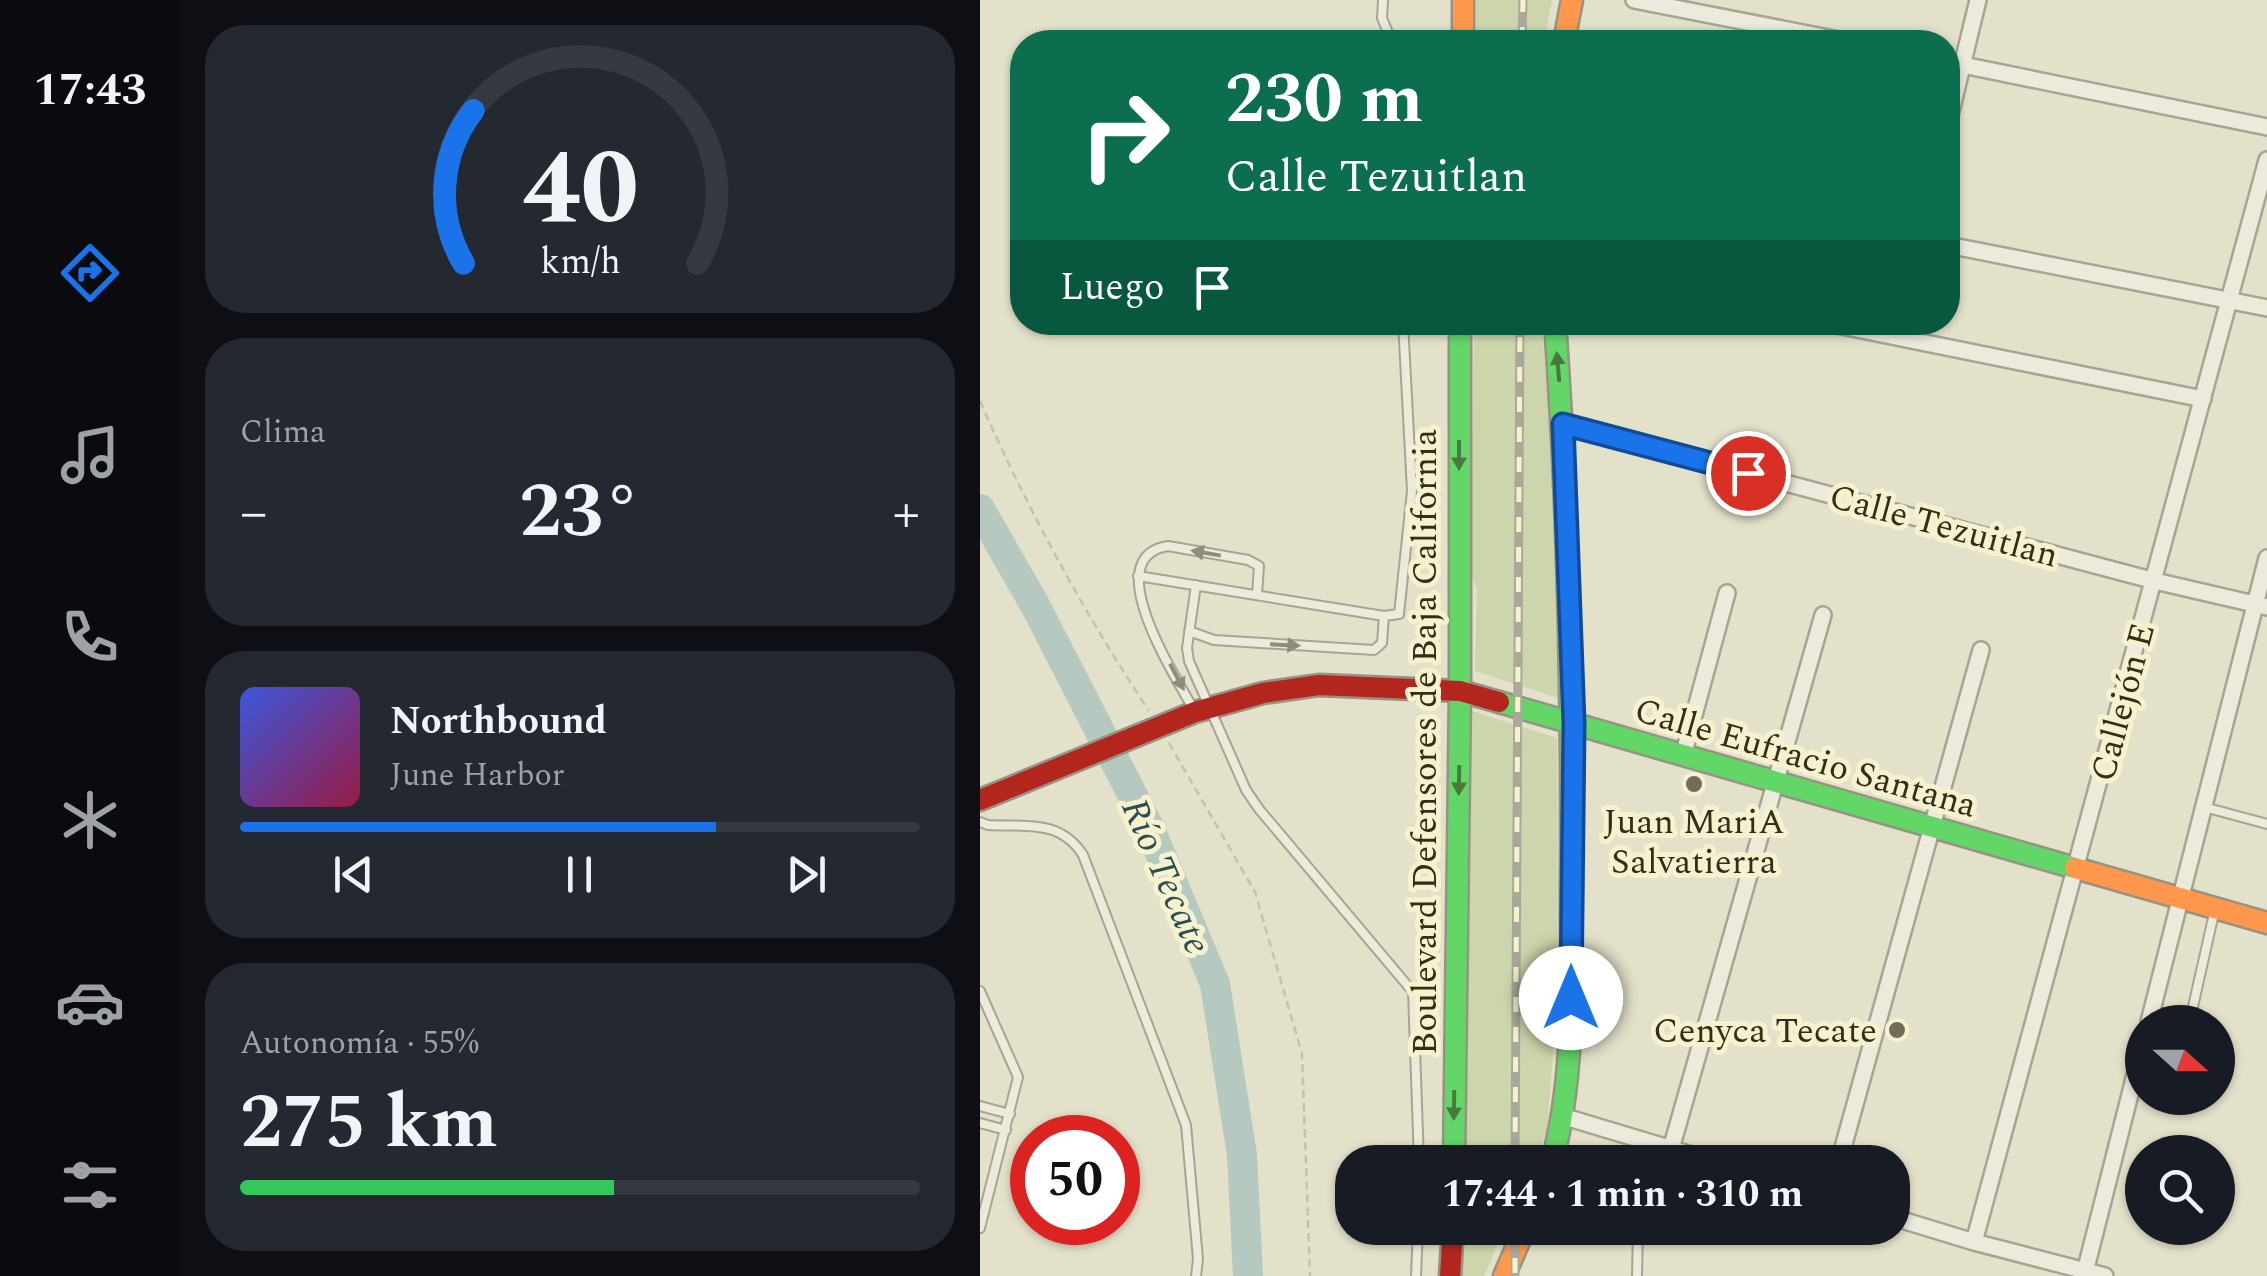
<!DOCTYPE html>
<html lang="es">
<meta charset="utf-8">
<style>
:root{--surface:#171b24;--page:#242831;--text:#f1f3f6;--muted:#9ea1a6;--line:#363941;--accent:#1a73e8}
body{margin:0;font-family:Spectral,serif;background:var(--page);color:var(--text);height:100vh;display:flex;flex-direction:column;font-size:38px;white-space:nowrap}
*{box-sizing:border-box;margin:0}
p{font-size:32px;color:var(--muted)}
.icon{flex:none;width:55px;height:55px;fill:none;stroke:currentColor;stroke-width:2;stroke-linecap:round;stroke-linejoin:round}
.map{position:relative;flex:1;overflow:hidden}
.sheet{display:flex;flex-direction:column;gap:25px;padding:25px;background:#0d0f14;width:800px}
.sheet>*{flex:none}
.top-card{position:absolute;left:30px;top:30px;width:950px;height:305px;border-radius:40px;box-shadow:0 2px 8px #0004;background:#0b6e4f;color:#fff;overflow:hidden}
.needle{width:65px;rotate:111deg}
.controls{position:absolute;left:1145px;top:1005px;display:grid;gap:20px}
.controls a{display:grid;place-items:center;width:110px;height:110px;border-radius:50%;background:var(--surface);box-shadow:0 2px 8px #0004;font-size:50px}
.speed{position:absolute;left:30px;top:1115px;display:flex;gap:20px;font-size:50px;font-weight:700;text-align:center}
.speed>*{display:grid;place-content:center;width:130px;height:130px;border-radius:50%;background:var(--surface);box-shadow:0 2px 8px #0004;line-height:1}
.speed .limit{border:15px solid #d22;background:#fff;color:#111}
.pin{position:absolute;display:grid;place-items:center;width:85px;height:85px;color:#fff;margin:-42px;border:5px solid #fff;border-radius:50%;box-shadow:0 2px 10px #0007}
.me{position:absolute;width:110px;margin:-55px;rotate:0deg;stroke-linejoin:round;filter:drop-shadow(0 0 8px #0008)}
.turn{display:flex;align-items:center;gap:35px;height:210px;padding:0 50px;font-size:45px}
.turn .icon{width:130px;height:130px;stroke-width:2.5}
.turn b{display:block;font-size:70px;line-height:85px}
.then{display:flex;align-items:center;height:95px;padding:0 50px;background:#0003;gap:20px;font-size:38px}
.big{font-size:75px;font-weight:700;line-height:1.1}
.sheet .tile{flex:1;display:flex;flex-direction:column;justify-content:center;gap:15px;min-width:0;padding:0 35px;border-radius:40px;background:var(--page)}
.sheet .dial{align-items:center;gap:0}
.dial svg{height:260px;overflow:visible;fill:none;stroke:var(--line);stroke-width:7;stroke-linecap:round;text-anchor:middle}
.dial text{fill:var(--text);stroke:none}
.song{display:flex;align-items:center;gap:30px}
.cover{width:120px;height:120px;border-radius:15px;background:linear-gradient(135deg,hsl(230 70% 55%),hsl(340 70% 35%))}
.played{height:10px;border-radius:5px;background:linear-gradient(90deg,var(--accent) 70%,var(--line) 70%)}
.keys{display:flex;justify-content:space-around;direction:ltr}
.heat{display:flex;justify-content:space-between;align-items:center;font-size:55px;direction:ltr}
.charge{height:15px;border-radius:8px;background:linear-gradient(90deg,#34c759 55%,var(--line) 0)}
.trip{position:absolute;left:355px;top:1145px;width:575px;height:100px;border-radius:40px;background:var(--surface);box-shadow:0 2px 8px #0004;font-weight:700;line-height:100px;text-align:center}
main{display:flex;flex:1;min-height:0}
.menu{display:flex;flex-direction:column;width:180px;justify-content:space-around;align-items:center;background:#090b0e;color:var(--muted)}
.menu .icon{width:70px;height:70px}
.menu .selected{color:var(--accent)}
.menu b{font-size:45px;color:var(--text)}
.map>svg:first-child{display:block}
.green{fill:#ccd5ab}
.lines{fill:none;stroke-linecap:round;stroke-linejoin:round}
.river{stroke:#b5c9c1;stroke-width:30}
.lane-casing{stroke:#a8a493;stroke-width:12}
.street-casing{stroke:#a8a493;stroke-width:20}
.fast-casing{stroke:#979383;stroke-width:25}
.slow-casing{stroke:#979383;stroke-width:25}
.jam-casing{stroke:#979383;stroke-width:25}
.path{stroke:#c3c1b2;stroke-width:2.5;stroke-dasharray:8 5;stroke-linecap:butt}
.lane{stroke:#ebeadb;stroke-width:8}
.street{stroke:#ebeadb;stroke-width:15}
.fast{stroke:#63d668;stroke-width:20}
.slow{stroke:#ff974d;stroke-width:20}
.jam{stroke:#b3261e;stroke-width:20}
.rail-casing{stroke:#aaa89b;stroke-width:9}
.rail{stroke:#f5f2cd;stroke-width:5;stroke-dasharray:15;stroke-linecap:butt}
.oneway{fill:#4a793e}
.oneway2{fill:#908c7b}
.route-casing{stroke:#114b97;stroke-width:25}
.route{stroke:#1a73e8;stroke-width:18}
.poi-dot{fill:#726c58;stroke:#f5f2cd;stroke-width:4}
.labels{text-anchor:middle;stroke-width:10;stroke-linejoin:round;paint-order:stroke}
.street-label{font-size:35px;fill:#352d1b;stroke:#f5f2cd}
.poi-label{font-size:35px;fill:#352d1b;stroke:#f5f2cd}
.water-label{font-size:38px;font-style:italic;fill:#2a4f55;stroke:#f5f2cd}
</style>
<main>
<nav class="menu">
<b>17:43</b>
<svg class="icon selected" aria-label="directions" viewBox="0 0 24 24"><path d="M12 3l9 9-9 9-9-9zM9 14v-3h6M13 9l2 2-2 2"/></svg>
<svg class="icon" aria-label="music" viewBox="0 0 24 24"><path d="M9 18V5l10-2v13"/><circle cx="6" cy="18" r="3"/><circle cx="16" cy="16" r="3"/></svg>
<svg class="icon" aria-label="phone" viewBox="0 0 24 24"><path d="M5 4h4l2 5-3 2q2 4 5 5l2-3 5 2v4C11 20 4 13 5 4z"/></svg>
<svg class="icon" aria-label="climate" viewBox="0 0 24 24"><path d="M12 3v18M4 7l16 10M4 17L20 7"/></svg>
<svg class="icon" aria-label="car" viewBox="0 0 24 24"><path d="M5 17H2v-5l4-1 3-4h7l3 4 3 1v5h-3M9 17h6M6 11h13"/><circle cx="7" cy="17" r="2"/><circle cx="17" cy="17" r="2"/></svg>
<svg class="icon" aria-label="filters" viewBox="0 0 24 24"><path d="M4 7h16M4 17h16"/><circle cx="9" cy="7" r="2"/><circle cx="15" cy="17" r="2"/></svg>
</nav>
<section class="sheet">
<div class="tile dial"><svg viewBox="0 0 100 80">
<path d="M14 69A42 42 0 1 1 86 69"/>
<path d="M14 69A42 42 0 0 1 17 22" stroke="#1a73e8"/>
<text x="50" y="56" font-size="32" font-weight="700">40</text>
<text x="50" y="72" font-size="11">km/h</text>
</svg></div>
<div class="tile"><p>Clima</p>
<div class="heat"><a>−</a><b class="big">23°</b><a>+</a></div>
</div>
<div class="tile">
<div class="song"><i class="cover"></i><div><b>Northbound</b><p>June Harbor</p></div></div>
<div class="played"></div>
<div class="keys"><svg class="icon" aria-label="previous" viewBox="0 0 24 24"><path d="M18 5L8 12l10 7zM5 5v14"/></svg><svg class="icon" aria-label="pause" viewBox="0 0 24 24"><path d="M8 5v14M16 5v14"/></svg><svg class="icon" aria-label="next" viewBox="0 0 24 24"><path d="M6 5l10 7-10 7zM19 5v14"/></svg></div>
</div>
<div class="tile"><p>Autonomía · 55%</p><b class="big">275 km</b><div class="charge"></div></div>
</section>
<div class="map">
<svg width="1287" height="1276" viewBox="0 0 1287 1276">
<rect width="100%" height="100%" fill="#e3e1c9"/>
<path class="green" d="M 496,0 L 572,0 L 564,42 L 496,42 Z
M 494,323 L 562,323 L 567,392 L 584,445 L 582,699 L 495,671 L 497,590 L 491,573 Z
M 492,711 L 577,738 L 578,990 L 567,1131 L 554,1162 L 484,1162 Z
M 483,1228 L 525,1228 L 504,1276 L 482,1276 Z"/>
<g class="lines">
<path class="river" d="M 0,509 L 56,607 L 170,829 L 235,984 L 262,1155 L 268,1276"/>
<defs>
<path id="lane" d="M 403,0 L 402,18 L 412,42
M 158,576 L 404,616 L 419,614 L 432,491 L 423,322
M 216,585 L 207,648 L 209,661 L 266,790 L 279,809 L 433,992 L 439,1162
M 209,631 L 234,640 L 394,650 L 402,643 L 404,616
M 215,712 C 198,680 116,557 188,546 L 268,560 L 279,566 L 277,595
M 1224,807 L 1287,824
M 0,822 L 8,825 C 46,827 80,819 103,855 L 206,1125 L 218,1259 L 216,1276
M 0,991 L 38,1077 L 0,1228
M 1212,1011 L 1235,909
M 0,1106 L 30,1114
M 0,1123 L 26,1130
M 658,1162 L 658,1140
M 436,1276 L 438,1228
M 657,1276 L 658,1228"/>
<path id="street" d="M 654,0 L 869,42
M 968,62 L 1287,127
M 968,124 L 998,0
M 968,245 L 1287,308
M 842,322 L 1223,399
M 583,424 L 1175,581 L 1287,607
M 703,756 L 747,593
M 1169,1022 L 1287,558
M 582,1116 L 735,1162
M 691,1149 L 843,615
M 859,1162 L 1001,650
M 912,1217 L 994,1242 L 1125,1276
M 994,1242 L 1287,160
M 1104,1276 L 1162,1047"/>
<path id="fast" d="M 519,702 L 1095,868
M 474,1162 L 480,691 L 480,322
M 572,1162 C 597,1067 590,972 591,875 C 592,691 588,506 575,322"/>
<path id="slow" d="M 483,0 L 483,42
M 584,42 L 592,0
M 1095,868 L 1287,923
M 524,1276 L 545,1228"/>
<path id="jam" d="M 0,800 L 215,712 L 283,693 L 339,685 L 480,691 L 519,702
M 470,1276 L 473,1228"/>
</defs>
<use href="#lane" class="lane-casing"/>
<use href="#street" class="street-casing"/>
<use href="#fast" class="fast-casing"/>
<use href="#slow" class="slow-casing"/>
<use href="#jam" class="jam-casing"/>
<path class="path" d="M 0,401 C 47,508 104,613 169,711
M 189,743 L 275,892 L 322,1054 L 330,1276"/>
<use href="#lane" class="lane"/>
<use href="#street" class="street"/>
<use href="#fast" class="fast"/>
<use href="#slow" class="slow"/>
<use href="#jam" class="jam"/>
<defs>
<path id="rail" d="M 542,42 L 543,0
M 535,1162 L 540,322
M 535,1228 L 535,1276"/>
</defs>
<use href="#rail" class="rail-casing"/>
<use href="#rail" class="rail"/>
</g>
<defs><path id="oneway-solid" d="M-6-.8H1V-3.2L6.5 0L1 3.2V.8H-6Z" transform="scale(2.5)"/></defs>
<g class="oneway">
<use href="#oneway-solid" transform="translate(578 367) rotate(-95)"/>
<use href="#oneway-solid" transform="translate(479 455) rotate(90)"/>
<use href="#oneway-solid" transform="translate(479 780) rotate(91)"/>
<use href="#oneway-solid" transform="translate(474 1105) rotate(91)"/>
</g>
<g class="oneway2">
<use href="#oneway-solid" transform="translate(226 553) rotate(-170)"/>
<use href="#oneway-solid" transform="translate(305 645) rotate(3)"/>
<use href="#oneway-solid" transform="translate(197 677) rotate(62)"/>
</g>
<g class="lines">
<defs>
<path id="route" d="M 591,998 L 594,723 L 583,424 L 768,473"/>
</defs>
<use href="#route" class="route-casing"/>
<use href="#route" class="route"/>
</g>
<g class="poi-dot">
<circle cx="714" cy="784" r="10"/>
<circle cx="917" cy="1030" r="10"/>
</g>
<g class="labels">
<g class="street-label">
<text transform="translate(964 525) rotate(15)" y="12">Calle Tezuitlan</text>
<text transform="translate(1142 702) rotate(-75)" y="12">Callejón E</text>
<text transform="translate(444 742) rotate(-90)" y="12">Boulevard Defensores de Baja California</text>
<text transform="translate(826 757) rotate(16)" y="12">Calle Eufracio Santana</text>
</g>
<g class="poi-label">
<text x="714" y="833">Juan MariA<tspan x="714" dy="40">Salvatierra</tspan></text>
<text x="897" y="1042" text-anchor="end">Cenyca Tecate</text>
</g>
<g class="water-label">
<text transform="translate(187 876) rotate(66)" y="13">Río Tecate</text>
</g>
</g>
</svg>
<div class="controls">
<a><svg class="needle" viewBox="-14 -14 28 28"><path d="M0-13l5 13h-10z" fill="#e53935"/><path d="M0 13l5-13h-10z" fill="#9ea1a6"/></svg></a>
<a><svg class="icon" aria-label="search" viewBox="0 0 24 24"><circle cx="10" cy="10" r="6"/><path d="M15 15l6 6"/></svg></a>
</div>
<div class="speed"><div class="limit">50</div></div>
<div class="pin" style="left:768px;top:473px;background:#d93025"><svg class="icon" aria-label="arrive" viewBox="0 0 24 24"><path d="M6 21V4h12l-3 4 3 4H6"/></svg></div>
<svg class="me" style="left:591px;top:998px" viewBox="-20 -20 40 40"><circle r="19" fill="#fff"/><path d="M0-13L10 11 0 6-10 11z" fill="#1a73e8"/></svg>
<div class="trip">17:44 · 1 min · 310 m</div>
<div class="top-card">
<div class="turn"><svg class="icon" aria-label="right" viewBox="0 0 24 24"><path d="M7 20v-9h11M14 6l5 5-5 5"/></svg><div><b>230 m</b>Calle Tezuitlan</div></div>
<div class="then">Luego<svg class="icon" aria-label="arrive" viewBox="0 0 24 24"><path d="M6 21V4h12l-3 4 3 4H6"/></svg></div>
</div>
</div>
</main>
